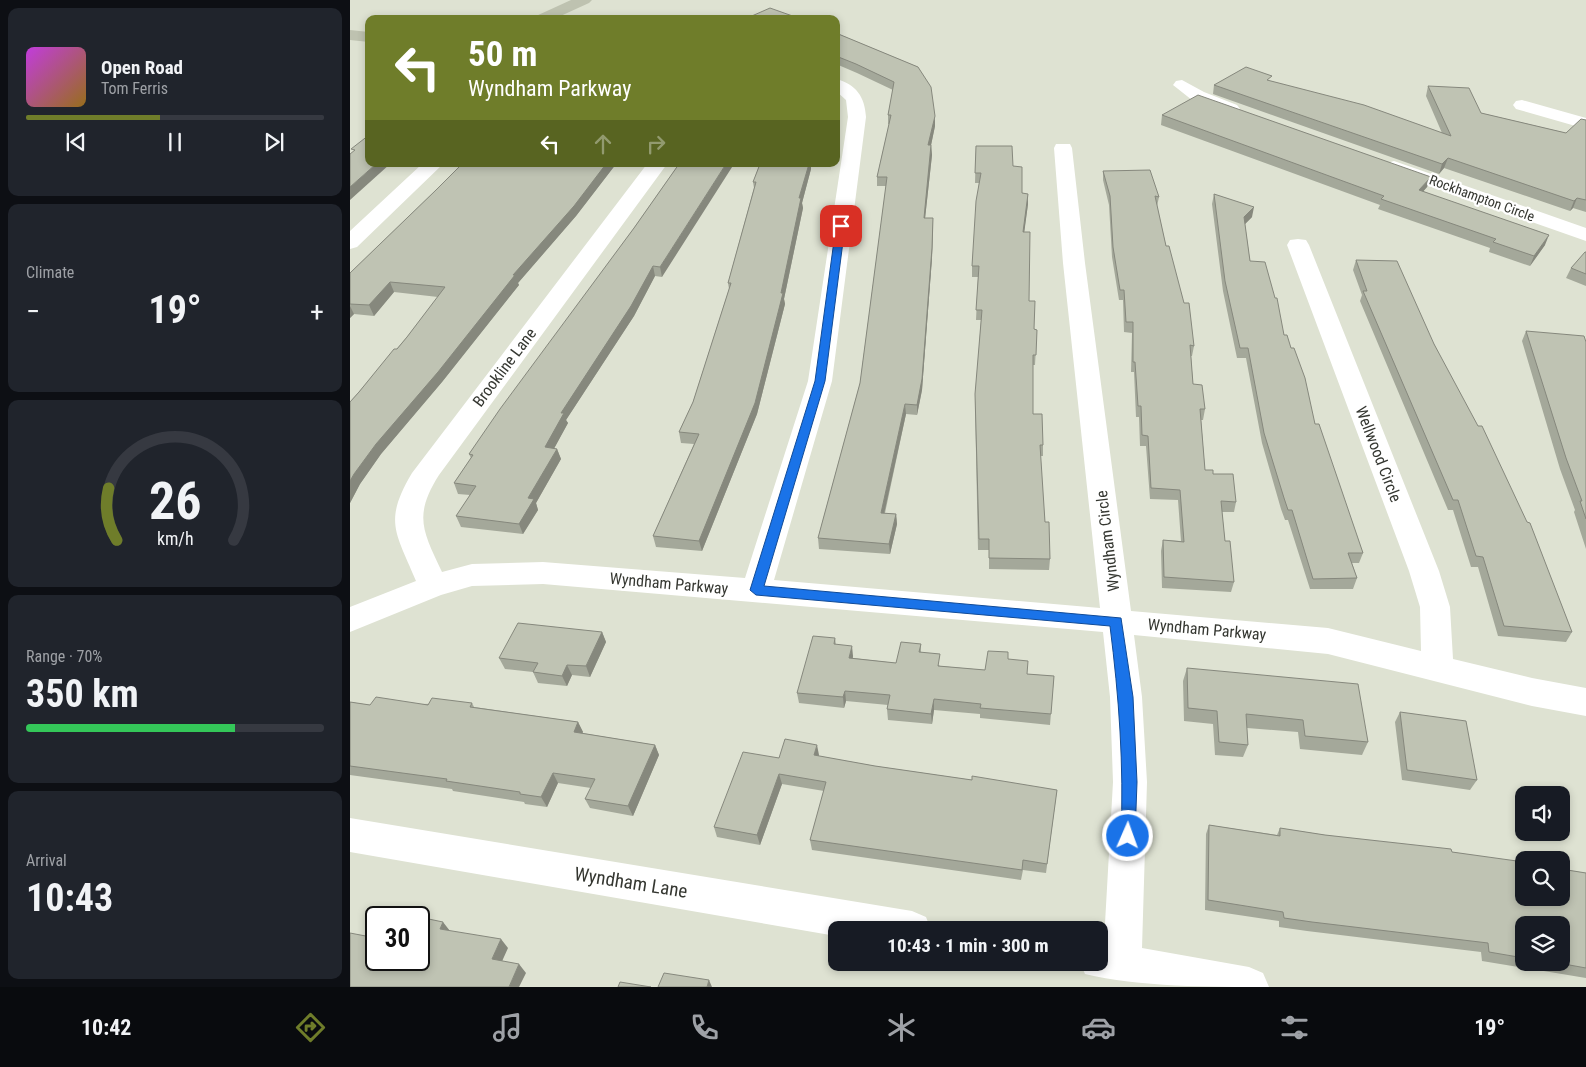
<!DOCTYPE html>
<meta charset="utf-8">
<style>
:root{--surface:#171b24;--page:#20242c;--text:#f1f3f6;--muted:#9ea1a6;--line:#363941;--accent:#6f7d2a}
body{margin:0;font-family:"Roboto Condensed",sans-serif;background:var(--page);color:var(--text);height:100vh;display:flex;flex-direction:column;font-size:19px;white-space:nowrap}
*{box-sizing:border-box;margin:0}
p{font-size:16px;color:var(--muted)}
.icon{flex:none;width:28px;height:28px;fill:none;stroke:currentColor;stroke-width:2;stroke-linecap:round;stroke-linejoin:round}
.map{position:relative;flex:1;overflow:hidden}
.details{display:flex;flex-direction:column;gap:8px;padding:8px;background:#0d0f14;width:350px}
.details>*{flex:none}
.top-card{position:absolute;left:15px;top:15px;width:475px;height:152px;border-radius:10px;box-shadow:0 2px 8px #0003;background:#6f7d2a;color:#fff;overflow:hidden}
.tools{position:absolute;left:1165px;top:786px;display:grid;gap:10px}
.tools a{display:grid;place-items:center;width:55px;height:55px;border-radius:10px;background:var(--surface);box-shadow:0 2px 8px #0003;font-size:25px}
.speed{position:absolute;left:15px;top:906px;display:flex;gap:10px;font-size:25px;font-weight:700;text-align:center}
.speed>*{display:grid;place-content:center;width:65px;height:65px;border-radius:50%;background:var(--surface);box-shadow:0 2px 8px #0003;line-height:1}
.speed .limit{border:2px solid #111;border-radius:8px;background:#fff;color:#111}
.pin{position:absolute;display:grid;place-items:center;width:42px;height:42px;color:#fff;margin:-21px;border-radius:10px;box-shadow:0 2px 8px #0006}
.me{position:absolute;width:55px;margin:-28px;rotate:2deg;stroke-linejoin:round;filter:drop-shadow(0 0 4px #0008)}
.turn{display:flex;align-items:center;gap:18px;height:105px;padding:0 20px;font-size:22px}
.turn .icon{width:65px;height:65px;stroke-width:2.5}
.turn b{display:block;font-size:35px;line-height:42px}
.lanes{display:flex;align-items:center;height:48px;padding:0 20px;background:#0003;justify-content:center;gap:25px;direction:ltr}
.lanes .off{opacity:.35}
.big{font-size:38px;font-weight:700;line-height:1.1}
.details .tile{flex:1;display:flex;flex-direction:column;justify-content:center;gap:8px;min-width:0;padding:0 18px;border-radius:10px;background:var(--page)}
.details .dial{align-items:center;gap:0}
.dial svg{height:130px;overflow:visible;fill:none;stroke:var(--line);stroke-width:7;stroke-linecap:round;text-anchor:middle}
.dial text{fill:var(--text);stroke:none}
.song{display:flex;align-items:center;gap:15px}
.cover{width:60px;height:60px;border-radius:8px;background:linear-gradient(135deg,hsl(290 70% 55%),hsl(40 70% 35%))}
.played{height:5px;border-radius:2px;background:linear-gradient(90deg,var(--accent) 45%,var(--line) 45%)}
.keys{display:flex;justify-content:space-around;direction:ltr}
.heat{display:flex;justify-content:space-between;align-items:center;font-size:28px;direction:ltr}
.charge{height:8px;border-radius:4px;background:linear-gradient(90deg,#34c759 70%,var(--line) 0)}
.trip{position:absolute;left:478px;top:921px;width:280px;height:50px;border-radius:10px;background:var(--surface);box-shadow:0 2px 8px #0003;font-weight:700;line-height:50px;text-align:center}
.menu{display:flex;height:80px;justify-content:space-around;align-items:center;background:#090b0e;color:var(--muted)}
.menu .icon{width:35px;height:35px}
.menu .selected{color:var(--accent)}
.menu b{font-size:22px;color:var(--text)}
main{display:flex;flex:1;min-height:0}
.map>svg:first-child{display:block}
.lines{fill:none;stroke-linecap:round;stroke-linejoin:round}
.street{fill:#fff;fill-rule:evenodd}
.secondary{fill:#bec2b0;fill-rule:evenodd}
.wall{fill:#a4a89a;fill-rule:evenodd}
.shaded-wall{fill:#86887d}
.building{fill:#bfc3b3;stroke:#86887d}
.route{fill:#1a73e8;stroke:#114b97}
.labels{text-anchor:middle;stroke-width:4.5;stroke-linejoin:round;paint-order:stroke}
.far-street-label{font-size:14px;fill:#353731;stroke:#fff}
.street-label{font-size:16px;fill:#353731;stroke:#fff}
.near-street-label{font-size:19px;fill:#353731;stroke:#fff}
</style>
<main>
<section class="details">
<div class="tile">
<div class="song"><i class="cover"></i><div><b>Open Road</b><p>Tom Ferris</p></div></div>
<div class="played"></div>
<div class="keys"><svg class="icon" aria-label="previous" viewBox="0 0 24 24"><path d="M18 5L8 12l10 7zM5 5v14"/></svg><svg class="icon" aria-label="pause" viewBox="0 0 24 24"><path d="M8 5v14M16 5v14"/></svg><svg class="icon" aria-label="next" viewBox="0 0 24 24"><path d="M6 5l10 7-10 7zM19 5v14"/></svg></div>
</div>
<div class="tile"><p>Climate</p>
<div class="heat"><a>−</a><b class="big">19°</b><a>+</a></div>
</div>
<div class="tile dial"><svg viewBox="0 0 100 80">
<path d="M14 69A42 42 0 1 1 86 69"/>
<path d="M14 69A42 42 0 0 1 9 37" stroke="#6f7d2a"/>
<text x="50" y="56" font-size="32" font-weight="700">26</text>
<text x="50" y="72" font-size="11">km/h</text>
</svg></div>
<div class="tile"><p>Range · 70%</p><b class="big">350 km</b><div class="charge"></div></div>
<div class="tile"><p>Arrival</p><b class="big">10:43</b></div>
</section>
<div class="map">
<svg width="1236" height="987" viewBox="0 0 1236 987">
<rect width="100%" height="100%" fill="#dee2d2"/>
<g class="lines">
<path class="street" d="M 486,79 C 506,84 515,97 516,117 L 482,381 L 424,580 L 750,608 L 713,263 L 704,148 L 706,144 L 720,144 L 722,148 L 735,263 L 781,611 L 978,628 L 1071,651 L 1070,607 L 1059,571 L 937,245 L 940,240 L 948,239 L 956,240 L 959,245 L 1089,571 L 1100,607 L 1103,659 L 1182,678 L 1236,688 L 1236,716 L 1182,706 L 978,654 L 784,635 L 792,697 L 797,782 L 792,948 L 899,967 L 913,973 L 919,987 C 863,987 787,987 735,974 L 730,962 L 749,962 L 749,940 L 754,941 L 763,782 L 760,697 L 753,632 L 193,584 L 122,586 L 91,595 L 0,632 L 0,607 L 66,581 C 46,532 33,522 62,473 L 297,164 L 317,164 L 89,475 C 63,516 73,531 92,572 L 122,564 L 193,562 L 395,578 L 458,381 L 498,117 L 496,100 L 486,91 Z
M 832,80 L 854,92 L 887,105 L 890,109 L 887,113 L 881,114 L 842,100 L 823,85 L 826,81 Z
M 1172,100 L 1236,118 L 1236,129 L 1166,109 L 1163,105 L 1166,101 Z
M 1044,161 L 1236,228 L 1236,241 L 1037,171 L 1034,167 L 1037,163 Z
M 72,164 L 93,164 L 7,247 L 0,249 L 0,231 Z
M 0,818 L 562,911 L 576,917 L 581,930 L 486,930 L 486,936 L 0,852 Z"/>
<path class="secondary" d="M 221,0 L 242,0 L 239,3 L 204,19 L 183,19 L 186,16 Z
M 0,30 L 19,32 L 19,42 L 0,40 Z"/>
</g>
<path class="wall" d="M 486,33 L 568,67 L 585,126 L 581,145 L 582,155 L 575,218 L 583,218 L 583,228 L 582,258 L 572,390 L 567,415 L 556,414 L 535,513 L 546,514 L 547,524 L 540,554 L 469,549 L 468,538 L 510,383 L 536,186 L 527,186 L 527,177 L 539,124 L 538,124 L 538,115 L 543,90 L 507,73 L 486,64 Z
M 921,81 L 1092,133 L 1076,96 L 1078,86 L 1131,113 L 1216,133 L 1236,120 L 1236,212 L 1223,208 L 1220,211 L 1094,168 L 1089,174 L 863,94 L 864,85 Z
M 812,115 L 1081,177 L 1077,187 L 1073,191 L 1195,245 L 1180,266 L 1139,252 L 1140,248 L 1028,209 L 1030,205 L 811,125 Z
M 626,146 L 663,166 L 672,193 L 678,194 L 678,204 L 674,232 L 679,301 L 684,329 L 687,330 L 685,365 L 683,365 L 683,414 L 693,445 L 693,456 L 690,456 L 695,522 L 700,559 L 699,570 L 639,569 L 639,550 L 628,550 L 625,404 L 631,320 L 626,320 L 628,277 L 622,277 L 622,266 L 629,183 L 625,183 Z
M 112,164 L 266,164 L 226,216 L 168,283 L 169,285 L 92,382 L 31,454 L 10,484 L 0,503 L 0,402 L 57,337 L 88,297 L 44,292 L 24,316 L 4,314 L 0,318 L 0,273 L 86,190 Z
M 329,164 L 312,277 L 305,276 L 284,316 L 216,420 L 218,423 L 204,448 L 207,449 L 211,459 L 186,503 L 188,510 L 173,534 L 111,527 L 106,516 L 120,495 L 108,494 L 104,483 L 121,458 L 119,454 L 284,228 Z
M 410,164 L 461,164 L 461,169 L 452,203 L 453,208 L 434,299 L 435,304 L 407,414 L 352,551 L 306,547 L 303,536 L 344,444 L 331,443 L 329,432 L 343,402 L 379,289 L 378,283 L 404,188 L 403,182 Z
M 753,171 L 809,197 L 807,206 L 816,246 L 844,346 L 842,356 L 841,356 L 843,384 L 855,409 L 853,420 L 851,420 L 855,470 L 863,474 L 886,502 L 884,512 L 872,512 L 875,541 L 884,582 L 881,592 L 812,588 L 811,551 L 813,540 L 831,541 L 828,500 L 800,499 L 796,446 L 790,446 L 789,417 L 786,417 L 784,372 L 781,372 L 782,333 L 774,332 L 773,300 L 769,300 L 762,257 L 759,205 L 753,180 Z
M 864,194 L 902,217 L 895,224 L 900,261 L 934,335 L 965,424 L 1013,553 L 1009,563 L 1002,563 L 1007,578 L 1003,589 L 960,589 L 938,520 L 935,520 L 931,509 L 912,443 L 896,358 L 887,358 L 873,291 L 862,204 Z
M 1236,252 L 1236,286 L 1216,278 L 1221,268 Z
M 1006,260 L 1084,344 L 1222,632 L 1216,642 L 1148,636 L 1128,567 L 1121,567 L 1103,510 L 1098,510 L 1010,301 L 1012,295 L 1003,270 Z
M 1176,331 L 1236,342 L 1236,549 L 1224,512 L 1225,510 L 1210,469 L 1172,341 Z
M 252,632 L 256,642 L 240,677 L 222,675 L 217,686 L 188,683 L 183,672 L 155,669 L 149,658 Z
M 485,638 L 486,645 L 503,656 L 503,658 L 546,663 L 571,644 L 571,652 L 590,666 L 635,670 L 658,659 L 677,674 L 704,676 L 700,725 L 630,718 L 630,714 L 584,710 L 582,724 L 538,720 L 537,709 L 538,705 L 496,701 L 494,708 L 449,703 L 447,693 Z
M 837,668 L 1018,742 L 1012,755 L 950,749 L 948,732 L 897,728 L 898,745 L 893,757 L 865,755 L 863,724 L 834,721 L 833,681 Z
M 0,702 L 20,705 L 122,703 L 124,707 L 228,722 L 233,732 L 232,733 L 305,745 L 309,755 L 283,816 L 240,808 L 235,799 L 241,788 L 208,783 L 197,807 L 175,804 L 174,802 L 103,791 L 102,789 L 0,775 Z
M 1050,712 L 1127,780 L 1120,790 L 1052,780 L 1045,722 Z
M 469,755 L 469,756 L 525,766 L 622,780 L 707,790 L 696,873 L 673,870 L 671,880 L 462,850 L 460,840 L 474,791 L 432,784 L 410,845 L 367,837 L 364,827 L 429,758 Z
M 859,825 L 927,835 L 930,828 L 975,835 L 1102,852 L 1236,873 L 1236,978 L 1132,961 L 1131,952 L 957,931 L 929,927 L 929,921 L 855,910 L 856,834 ZM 1174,925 L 1211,962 L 1174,962 Z"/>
<path class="shaded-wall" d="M 585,116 L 585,126 L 579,155 L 578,145 Z
M 581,145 L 582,155 L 574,228 L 574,218 Z
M 1098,158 L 1094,168 L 1089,174 L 1092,164 Z
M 26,164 L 40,164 L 0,200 L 0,187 Z
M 256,164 L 266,164 L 226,216 L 168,283 L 169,285 L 92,382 L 31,454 L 10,484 L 0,503 L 0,481 L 4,474 L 26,444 L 163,275 Z
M 376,164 L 384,164 L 312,277 L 310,267 Z
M 459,164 L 461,164 L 461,169 L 452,203 L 453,208 L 434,299 L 435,304 L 407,414 L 352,551 L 349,541 L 431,293 L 449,198 Z
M 1081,177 L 1077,187 L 1066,200 L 1069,190 Z
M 678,194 L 678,204 L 673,242 L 673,232 Z
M 1227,198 L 1223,208 L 1220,211 L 1224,201 Z
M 904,207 L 902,217 L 892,227 L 894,217 Z
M 583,218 L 582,258 L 572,390 L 567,415 L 567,405 Z
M 1199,235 L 1195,245 L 1180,266 L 1184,256 Z
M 303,266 L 305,276 L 284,316 L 216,420 L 218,423 L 199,458 L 195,447 L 211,413 Z
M 40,282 L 44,292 L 24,316 L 19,305 Z
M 0,306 L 4,314 L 0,318 Z
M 555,404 L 556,414 L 532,523 L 531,513 Z
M 207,449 L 211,459 L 186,503 L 188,510 L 173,534 L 169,524 L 178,498 Z
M 546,514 L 547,524 L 540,554 L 539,544 Z
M 252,632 L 256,642 L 240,677 L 236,666 Z
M 502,646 L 503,656 L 501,668 L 499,658 Z
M 217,665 L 222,675 L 217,686 L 212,676 Z
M 495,691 L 496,701 L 494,708 L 493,697 Z
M 584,699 L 584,710 L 582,724 L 581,714 Z
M 228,722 L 233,732 L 228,742 L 224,732 Z
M 305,745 L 309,755 L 283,816 L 278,806 Z
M 467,745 L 469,755 L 465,765 L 464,755 Z
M 203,773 L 208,783 L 197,807 L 191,797 Z
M 429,774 L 432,784 L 410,845 L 407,835 Z
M 93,922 L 100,931 L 90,929 Z
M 151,939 L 158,948 L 149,968 L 142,959 Z
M 169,964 L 176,973 L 169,987 L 159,987 Z
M 359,980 L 362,987 L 357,987 Z"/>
<path class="building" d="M 420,8 L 451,19 L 395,19 Z
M 486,33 L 568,67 L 581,87 L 585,116 L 578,145 L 581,145 L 574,218 L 583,218 L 582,248 L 572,379 L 567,405 L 555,404 L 531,513 L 546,514 L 539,544 L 468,538 L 510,383 L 537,177 L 527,177 L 541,115 L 538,115 L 544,82 L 506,64 L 486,56 Z
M 896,67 L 922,76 L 917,80 L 1014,105 L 1101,136 L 1078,86 L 1119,88 L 1131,113 L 1216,133 L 1231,119 L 1236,120 L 1236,200 L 1227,198 L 1224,201 L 1098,158 L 1092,164 L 864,85 Z
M 848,95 L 1081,177 L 1069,190 L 1199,235 L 1184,256 L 1143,242 L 1146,239 L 1031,199 L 1034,196 L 812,115 Z
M 19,135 L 19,164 L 26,164 L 0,187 L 0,154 L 5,150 L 1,149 Z
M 626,146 L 662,146 L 663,166 L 672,167 L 672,193 L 678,194 L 673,232 L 680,232 L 679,301 L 685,301 L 684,329 L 687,330 L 686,355 L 683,355 L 683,414 L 692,414 L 693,445 L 690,445 L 695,522 L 699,522 L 700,559 L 639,558 L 639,539 L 629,539 L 625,394 L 632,310 L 626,310 L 629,266 L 622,266 L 626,201 L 631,173 L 625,173 Z
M 112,164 L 256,164 L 224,206 L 163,275 L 165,275 L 88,372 L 26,444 L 4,474 L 0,481 L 0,402 L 9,392 L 44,349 L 47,349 L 57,337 L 95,287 L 40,282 L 19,305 L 0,304 L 0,273 L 86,190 Z
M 329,164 L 376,164 L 310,267 L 303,266 L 281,306 L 211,413 L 214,413 L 195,447 L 207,449 L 178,498 L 184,499 L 169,524 L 106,516 L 126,486 L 104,483 L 123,455 L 119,454 L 150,409 L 284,228 Z
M 410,164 L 459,164 L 449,198 L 451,198 L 431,293 L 433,293 L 405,403 L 349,541 L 303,536 L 349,434 L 329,432 L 343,402 L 381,283 L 378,283 L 406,182 L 403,182 Z
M 800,170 L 809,197 L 805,196 L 816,246 L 819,246 L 834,303 L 839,303 L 844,346 L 840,345 L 843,384 L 852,385 L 855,409 L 850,409 L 855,470 L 863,470 L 863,474 L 883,474 L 886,502 L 871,501 L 875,541 L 880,541 L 884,582 L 814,577 L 813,540 L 834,542 L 830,490 L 801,488 L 798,436 L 792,435 L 791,406 L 788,406 L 785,362 L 783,362 L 783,322 L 776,322 L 774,290 L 770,290 L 763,247 L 760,196 L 753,171 Z
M 864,194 L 904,207 L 894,217 L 900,261 L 915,262 L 925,298 L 927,298 L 934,335 L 937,335 L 941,348 L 944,348 L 955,378 L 965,424 L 969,424 L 1013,553 L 998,553 L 1007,578 L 963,579 L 942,510 L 938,510 L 934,498 L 914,433 L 898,348 L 890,348 L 875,281 Z
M 1235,252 L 1236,252 L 1236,274 L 1221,268 Z
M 1006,260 L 1047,261 L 1084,344 L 1128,426 L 1132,426 L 1177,522 L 1180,523 L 1222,632 L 1154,626 L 1133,557 L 1126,556 L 1108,500 L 1103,500 L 1013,291 L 1017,291 Z
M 1176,331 L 1234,336 L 1236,342 L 1236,519 L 1230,501 L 1232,501 L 1216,458 Z
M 168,623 L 252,632 L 236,666 L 217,665 L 212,676 L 183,672 L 188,663 L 149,658 Z
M 463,636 L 485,638 L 484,644 L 502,646 L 499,658 L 546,663 L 551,642 L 571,644 L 569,652 L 590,654 L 588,666 L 635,670 L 638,651 L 658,652 L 658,659 L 678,661 L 677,674 L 704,676 L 701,714 L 630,708 L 631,704 L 584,699 L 581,714 L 537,709 L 540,695 L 495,691 L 493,697 L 447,693 Z
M 837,668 L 1008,684 L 1018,742 L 955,736 L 953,720 L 896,714 L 898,745 L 869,742 L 867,711 L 838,708 Z
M 26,697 L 78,705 L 82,698 L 122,703 L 120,707 L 228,722 L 224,732 L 305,745 L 278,806 L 235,799 L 245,779 L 203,773 L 191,797 L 170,794 L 170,792 L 96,781 L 97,779 L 0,766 L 0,702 L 20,705 Z
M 1050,712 L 1116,721 L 1127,780 L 1057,770 Z
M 435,739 L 467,745 L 464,755 L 525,766 L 622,780 L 622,776 L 707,790 L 697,864 L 673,860 L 672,870 L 460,840 L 476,782 L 429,774 L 407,835 L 364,827 L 393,752 L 429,758 Z
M 859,825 L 930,836 L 930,828 L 975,835 L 1101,849 L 1102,852 L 1174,862 L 1174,898 L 1211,898 L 1211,869 L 1236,873 L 1236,968 L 1203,962 L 1211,962 L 1211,925 L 1174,925 L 1174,958 L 1139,952 L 1138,943 L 962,922 L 934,918 L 933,912 L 858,900 Z
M 50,913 L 93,922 L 90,929 L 151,939 L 142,959 L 169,964 L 159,987 L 0,987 L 0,933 L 26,938 L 26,960 L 69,960 L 69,918 L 47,918 Z
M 314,973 L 359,980 L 357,987 L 308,987 Z
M 270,982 L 301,987 L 268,987 Z"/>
<path class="route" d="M 491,223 L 495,226 L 475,381 L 414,586 L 771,618 L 783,697 L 787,782 L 785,836 L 783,841 L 778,843 L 773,841 L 771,836 C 774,765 769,697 760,626 L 406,595 L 400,590 L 465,381 L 486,226 Z"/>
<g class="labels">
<g class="far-street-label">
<text transform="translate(1132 198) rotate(20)" y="5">Rockhampton Circle</text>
</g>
<g class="street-label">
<text transform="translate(154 367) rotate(-53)" y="6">Brookline Lane</text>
<text transform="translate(1029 454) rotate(69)" y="6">Wellwood Circle</text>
<text transform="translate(757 541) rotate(-97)" y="6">Wyndham Circle</text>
<text transform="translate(319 583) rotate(5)" y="6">Wyndham Parkway</text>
<text transform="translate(857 629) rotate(5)" y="6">Wyndham Parkway</text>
</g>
<g class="near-street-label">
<text transform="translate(281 882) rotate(9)" y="7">Wyndham Lane</text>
</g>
</g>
</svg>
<div class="tools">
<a><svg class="icon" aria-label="sound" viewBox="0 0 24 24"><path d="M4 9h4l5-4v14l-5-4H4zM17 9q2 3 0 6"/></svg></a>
<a><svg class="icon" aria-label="search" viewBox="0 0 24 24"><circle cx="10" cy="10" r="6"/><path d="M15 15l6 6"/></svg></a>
<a><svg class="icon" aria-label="layers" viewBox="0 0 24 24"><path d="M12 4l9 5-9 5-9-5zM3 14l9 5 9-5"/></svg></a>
</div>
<div class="speed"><div class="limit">30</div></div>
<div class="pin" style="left:491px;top:226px;background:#d93025"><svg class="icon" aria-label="arrive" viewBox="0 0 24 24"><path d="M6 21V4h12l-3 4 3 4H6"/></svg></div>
<svg class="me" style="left:778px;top:836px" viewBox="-20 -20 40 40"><circle r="17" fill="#1a73e8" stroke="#fff" stroke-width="3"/><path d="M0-11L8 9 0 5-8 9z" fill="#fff"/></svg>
<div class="trip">10:43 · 1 min · 300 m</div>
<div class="top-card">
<div class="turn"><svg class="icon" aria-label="left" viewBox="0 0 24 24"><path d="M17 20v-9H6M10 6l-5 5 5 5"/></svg><div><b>50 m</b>Wyndham Parkway</div></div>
<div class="lanes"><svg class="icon" aria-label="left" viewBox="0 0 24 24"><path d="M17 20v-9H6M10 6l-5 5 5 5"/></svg><svg class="icon off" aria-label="ahead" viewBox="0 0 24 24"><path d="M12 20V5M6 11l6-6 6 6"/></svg><svg class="icon off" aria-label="right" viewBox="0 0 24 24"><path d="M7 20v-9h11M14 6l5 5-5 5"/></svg></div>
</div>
</div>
</main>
<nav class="menu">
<b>10:42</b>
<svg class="icon selected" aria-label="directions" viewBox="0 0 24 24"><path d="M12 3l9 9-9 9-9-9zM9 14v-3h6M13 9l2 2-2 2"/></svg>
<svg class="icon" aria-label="music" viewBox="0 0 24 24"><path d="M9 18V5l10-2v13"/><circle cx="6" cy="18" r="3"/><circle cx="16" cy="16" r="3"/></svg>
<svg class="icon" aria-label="phone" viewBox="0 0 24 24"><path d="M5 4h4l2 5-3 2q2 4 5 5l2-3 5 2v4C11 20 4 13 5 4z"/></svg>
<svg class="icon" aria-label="climate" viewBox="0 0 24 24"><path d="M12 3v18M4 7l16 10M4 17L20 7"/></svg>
<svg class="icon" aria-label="car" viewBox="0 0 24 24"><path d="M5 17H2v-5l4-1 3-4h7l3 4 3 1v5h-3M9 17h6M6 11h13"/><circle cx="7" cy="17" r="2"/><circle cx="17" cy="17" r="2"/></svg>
<svg class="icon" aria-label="filters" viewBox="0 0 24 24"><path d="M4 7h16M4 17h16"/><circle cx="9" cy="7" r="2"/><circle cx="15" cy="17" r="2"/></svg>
<b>19°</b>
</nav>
